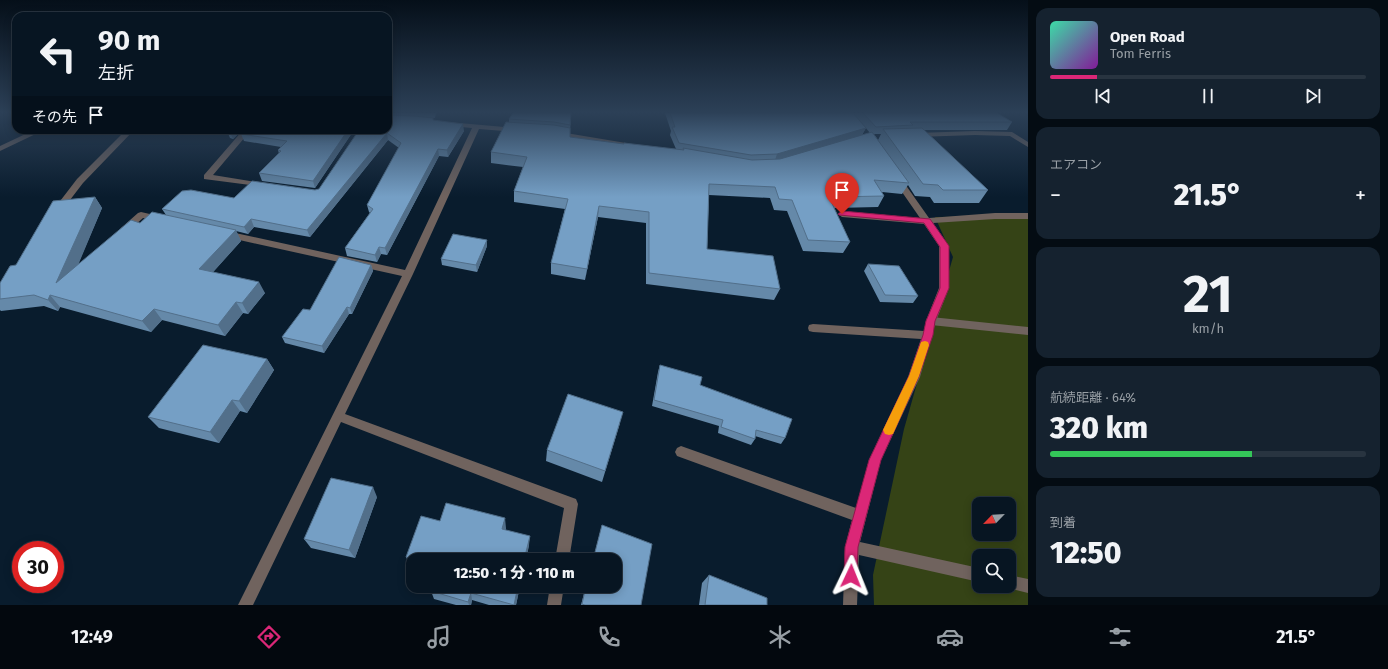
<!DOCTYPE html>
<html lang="ja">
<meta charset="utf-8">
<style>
:root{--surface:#071522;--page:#15222f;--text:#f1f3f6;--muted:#989fa5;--line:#283440;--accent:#db2777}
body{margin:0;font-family:"Fira Sans","Noto Sans JP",sans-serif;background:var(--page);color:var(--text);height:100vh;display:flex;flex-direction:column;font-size:15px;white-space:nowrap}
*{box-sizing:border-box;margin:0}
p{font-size:13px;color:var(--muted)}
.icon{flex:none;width:22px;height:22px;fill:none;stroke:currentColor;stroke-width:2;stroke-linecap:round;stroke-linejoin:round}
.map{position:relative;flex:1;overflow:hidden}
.drawer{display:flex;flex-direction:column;gap:8px;padding:8px;background:#040c13;width:360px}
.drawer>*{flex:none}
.guide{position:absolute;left:12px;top:12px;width:380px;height:122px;border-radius:12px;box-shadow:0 2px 10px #0003,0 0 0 1px var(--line);background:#071522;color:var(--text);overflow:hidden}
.needle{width:26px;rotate:245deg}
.fabs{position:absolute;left:972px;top:497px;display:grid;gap:8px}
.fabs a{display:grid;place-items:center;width:44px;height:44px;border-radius:8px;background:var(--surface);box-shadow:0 2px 10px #0003,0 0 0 1px var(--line);font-size:20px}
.speed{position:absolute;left:12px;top:541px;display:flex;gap:8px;font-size:20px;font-weight:700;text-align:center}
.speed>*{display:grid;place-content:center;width:52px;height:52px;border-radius:50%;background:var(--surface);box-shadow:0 2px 10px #0003,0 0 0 1px var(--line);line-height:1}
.speed .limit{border:6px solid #d22;background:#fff;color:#111}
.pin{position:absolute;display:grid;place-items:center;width:34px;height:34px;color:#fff;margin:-41px -17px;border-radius:50% 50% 50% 0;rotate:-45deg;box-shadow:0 0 4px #0007}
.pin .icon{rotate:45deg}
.me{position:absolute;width:44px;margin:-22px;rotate:2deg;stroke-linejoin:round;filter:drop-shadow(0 0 3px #0008)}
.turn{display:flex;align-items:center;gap:14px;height:84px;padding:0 20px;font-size:18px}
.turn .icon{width:52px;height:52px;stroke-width:2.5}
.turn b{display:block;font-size:28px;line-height:34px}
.then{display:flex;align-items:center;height:38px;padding:0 20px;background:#0003;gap:8px;font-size:15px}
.big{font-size:30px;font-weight:800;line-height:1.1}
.drawer .card{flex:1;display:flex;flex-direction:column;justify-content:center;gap:6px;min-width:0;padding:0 14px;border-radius:12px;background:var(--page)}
.drawer .dial{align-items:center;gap:0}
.dial b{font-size:52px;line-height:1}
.song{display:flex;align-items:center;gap:12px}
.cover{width:48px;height:48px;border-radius:6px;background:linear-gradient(135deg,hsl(160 70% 55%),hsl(290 70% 35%))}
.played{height:4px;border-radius:2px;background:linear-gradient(90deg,var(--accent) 15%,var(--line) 15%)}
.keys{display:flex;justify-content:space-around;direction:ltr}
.heat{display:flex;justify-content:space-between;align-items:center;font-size:22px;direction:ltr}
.charge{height:6px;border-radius:3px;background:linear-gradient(90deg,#34c759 64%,var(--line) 0)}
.trip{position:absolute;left:406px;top:553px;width:216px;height:40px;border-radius:12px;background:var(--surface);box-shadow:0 2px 10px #0003,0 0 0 1px var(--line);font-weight:800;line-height:40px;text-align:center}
.menu{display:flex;height:64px;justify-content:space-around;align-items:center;background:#03080e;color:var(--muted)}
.menu .icon{width:28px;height:28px}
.menu .current{color:var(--accent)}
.menu b{font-size:18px;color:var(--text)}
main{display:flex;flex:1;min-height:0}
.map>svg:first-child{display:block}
.green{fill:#354316;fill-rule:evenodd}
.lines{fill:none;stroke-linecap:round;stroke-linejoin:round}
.lane{fill:#70635e;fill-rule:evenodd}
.street{fill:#70635e;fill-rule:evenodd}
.wall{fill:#6589a9;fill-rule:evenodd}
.shaded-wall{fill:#526f8a}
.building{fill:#759fc5;stroke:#526f8a}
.route{fill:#db2777;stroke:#8e194d}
.slow{fill:#f59e0b}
</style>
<main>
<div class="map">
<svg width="1028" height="605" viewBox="0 0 1028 605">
<rect width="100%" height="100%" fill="#091c2d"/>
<path class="green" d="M 1018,216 L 1028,217 L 1028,605 L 874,605 L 873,575 L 904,429 L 953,257 L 935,217 ZM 979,504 L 1009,504 L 1009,534 L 979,534 ZM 979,556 L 1009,556 L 1009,586 L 979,586 Z"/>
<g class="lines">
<path class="lane" d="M 931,317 L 1028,327 L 1028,335 L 931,325 L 927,324 L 926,321 L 927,318 Z"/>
<path class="street" d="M 448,122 L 515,128 L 519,130 L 515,132 L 479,129 L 413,274 L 345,414 L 576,499 L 578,504 L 569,560 L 555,560 L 564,508 L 341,422 L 253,605 L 238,605 L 402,276 L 226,237 L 222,234 L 226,231 L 405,270 L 472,128 L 451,126 L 447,124 Z
M 34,130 L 44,130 L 0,151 L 0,146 Z
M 126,130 L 134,130 L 83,183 L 60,213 L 54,213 L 53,211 L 54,209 L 77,179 Z
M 243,130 L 251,130 L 213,175 L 262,183 L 265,183 L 265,187 L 204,179 L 204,175 Z
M 554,131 L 626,143 L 630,145 L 626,147 L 557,135 L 554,135 Z
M 975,131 L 1012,132 L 1028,142 L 1028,147 L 1010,136 L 975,135 L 916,137 L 912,135 L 916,133 Z
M 894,177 L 900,177 L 929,218 L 995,213 L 1028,213 L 1028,219 L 995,219 L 933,223 L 949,246 L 949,288 L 936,321 L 920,377 L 881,460 L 860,542 L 979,568 L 979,582 L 859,555 L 857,605 L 843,605 L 845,547 L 852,520 L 677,456 L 675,452 L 677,448 L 681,446 L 856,508 L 869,460 L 908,377 L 921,339 L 813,332 L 809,331 L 808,328 L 809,325 L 813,324 L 924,331 L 926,321 L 939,288 L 939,246 L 924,224 L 842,217 L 838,214 L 842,211 L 920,218 L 893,179 Z
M 141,212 L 163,217 L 164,219 L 160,222 L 143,218 L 127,232 L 121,232 L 120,230 L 121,228 L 138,213 Z
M 1009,575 L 1028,579 L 1028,593 L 1004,587 L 1003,586 L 1009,586 Z
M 550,586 L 564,586 L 561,605 L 547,605 Z"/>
</g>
<path class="wall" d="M 388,113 L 436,113 L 435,118 L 415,116 L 433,118 L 433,120 L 464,131 L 448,157 L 439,156 L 387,255 L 381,254 L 377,262 L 347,256 L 345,248 L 370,213 L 369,212 L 367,205 L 399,148 L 388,140 L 310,237 L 254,227 L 248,234 L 236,231 L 241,241 L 213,272 L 265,293 L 248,314 L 243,313 L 225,336 L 162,320 L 151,332 L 60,307 L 58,311 L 44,306 L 1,311 L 0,310 L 0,283 L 16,265 L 95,197 L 102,208 L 78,264 L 140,223 L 166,215 L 162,209 L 234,198 L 315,190 L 319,189 L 388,130 Z
M 571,113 L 570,137 L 624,144 L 676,149 L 670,135 L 671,131 L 665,113 L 997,113 L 1012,122 L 1007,130 L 924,130 L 988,190 L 979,203 L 934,203 L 930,197 L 915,196 L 908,185 L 902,194 L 882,192 L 884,196 L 878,207 L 834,208 L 850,242 L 843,253 L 803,251 L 787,211 L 774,210 L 770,198 L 709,195 L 707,249 L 780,289 L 774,300 L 646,284 L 646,223 L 598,217 L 585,280 L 551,274 L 551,263 L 565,209 L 514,202 L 514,191 L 523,167 L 491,163 L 491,152 L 509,122 L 509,119 ZM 856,116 L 870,133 L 862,135 L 866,128 ZM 874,134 L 881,134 L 878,140 Z
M 242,130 L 233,139 L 230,138 L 227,131 Z
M 244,130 L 354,130 L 315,188 L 262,181 L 259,173 L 279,154 L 278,150 L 281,147 L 244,141 L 241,134 Z
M 487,246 L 477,272 L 442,265 L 441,259 Z
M 868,264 L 918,296 L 913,303 L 880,302 L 864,271 Z
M 371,265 L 373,271 L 352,314 L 349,314 L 324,353 L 285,343 L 282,337 Z
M 267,359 L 274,370 L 247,413 L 240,411 L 219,443 L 159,428 L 148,417 Z
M 660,365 L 700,385 L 785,438 L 781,444 L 755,436 L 755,439 L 751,445 L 718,433 L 719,426 L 652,406 L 658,372 Z
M 620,423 L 602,482 L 546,461 L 547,450 Z
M 377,497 L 355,558 L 311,548 L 304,539 Z
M 440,521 L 506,528 L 505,530 L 529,545 L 526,560 L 413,560 L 413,567 L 410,566 L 406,557 Z
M 602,525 L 641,605 L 581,605 L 586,586 L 615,586 L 615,560 L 593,560 Z
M 709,575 L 767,605 L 699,605 L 702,583 Z
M 520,586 L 516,605 L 489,605 L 472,600 L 471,605 L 456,605 L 434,599 L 431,591 Z"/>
<path class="shaded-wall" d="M 463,124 L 464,131 L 448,157 L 447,150 Z
M 866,128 L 861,136 L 774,163 L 777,154 Z
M 232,130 L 242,130 L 233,139 L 230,132 Z
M 348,130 L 354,130 L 315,188 L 313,181 Z
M 387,133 L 388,140 L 310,237 L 307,230 Z
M 438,149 L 439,156 L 387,255 L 385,248 Z
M 95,197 L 102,208 L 66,294 L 56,283 Z
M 599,206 L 598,217 L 585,280 L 587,269 Z
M 251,219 L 254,227 L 248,234 L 244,227 Z
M 236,230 L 241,241 L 206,280 L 199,269 Z
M 487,240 L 487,246 L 477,272 L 476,265 Z
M 379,247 L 381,254 L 377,262 L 375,255 Z
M 371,265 L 373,271 L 352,314 L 350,308 Z
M 259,282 L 265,293 L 248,314 L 242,303 Z
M 50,295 L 60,307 L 58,311 L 48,300 Z
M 236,302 L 243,313 L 225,336 L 218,325 Z
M 347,307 L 349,314 L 324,353 L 322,346 Z
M 154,309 L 162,320 L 151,332 L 142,321 Z
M 267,359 L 274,370 L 247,413 L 239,401 Z
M 232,400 L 240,411 L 219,443 L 210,432 Z
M 373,487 L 377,497 L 355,558 L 349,550 Z
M 505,518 L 506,528 L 503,538 L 502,529 Z
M 530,536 L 529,545 L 526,560 L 524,560 Z
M 518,586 L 520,586 L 516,605 L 514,605 Z
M 471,593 L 472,600 L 471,605 L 469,605 L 468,602 Z"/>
<path class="building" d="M 513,113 L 571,113 L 570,125 L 554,122 L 509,119 Z
M 670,113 L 853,113 L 866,128 L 777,154 L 751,155 L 679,143 L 672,127 L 675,127 Z
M 863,113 L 997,113 L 1012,122 L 910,122 L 913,125 L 876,127 Z
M 388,115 L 414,116 L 433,118 L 433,120 L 463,124 L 447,150 L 438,149 L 385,248 L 379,247 L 375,255 L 345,248 L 373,209 L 367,205 L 401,143 L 387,133 L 307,230 L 251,219 L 244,227 L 162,209 L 182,191 L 191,190 L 234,198 L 252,181 L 315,190 L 319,189 L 359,130 L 388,130 Z
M 506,122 L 554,125 L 570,128 L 570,137 L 624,144 L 624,143 L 684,150 L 683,148 L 752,160 L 780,159 L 872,132 L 909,183 L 874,180 L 884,196 L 829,197 L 850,242 L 808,240 L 792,200 L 779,199 L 775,187 L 709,184 L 707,249 L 773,256 L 780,289 L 649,273 L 649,212 L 599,206 L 587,269 L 551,263 L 568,199 L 514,191 L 527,157 L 491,152 Z
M 922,128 L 988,190 L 943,190 L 938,185 L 923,184 L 883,129 Z
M 228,130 L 232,130 L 230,132 L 227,131 Z
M 244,130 L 348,130 L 313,181 L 259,173 L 281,151 L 278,150 L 287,141 L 241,134 Z
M 95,197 L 56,283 L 131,220 L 140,223 L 152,212 L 236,230 L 199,269 L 259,282 L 242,303 L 236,302 L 218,325 L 154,309 L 142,321 L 50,295 L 48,300 L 34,295 L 0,299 L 0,283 L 10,266 L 16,265 L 53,201 Z
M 453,234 L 487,240 L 476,265 L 441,259 Z
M 339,257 L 371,265 L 350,308 L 347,307 L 322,346 L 282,337 L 303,309 L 310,310 Z
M 868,264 L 899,266 L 918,296 L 885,295 Z
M 203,345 L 267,359 L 239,401 L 232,400 L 210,432 L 148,417 Z
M 660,365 L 702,377 L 700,385 L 792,419 L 785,438 L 756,430 L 755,439 L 721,427 L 723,420 L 654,400 Z
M 568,394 L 623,412 L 605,471 L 547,450 Z
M 331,478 L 373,487 L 349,550 L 304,539 Z
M 446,503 L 505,518 L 502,529 L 530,536 L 524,560 L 416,560 L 406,557 L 421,516 L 440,521 Z
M 602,525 L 652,544 L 641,605 L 585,605 L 582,604 L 586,586 L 615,586 L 615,560 L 593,560 Z
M 709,575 L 767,598 L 767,605 L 705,605 Z
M 432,586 L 518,586 L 514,605 L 471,593 L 468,602 L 431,591 Z"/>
<linearGradient id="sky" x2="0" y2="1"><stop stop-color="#050f19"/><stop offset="0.57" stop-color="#2c4057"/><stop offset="1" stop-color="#2c4057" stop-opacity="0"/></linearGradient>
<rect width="1028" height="197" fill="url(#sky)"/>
<path class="route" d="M 842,211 L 930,219 L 949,246 L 949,288 L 935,321 L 933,335 L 919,376 L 881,460 L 858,547 L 857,576 L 856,581 L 851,582 L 846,581 L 844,576 L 845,547 L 869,460 L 909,376 L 923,335 L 926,321 L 940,288 L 940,247 L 924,223 L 839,215 L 838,214 Z"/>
<path class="slow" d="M 925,341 L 928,342 L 929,345 L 919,376 L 893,434 L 889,435 L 885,434 L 883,430 L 909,376 L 920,345 L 921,342 Z"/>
</svg>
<div class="fabs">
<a><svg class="needle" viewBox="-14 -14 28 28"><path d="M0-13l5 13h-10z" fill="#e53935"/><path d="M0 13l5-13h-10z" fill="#989fa5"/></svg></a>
<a><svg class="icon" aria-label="search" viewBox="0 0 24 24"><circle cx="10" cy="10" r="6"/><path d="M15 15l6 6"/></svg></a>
</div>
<div class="speed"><div class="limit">30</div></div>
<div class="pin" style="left:842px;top:214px;background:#d93025"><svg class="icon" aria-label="arrive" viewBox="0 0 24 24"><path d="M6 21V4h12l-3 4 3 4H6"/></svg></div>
<svg class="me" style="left:851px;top:576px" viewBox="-20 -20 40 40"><path d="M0-17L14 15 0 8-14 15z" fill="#db2777" stroke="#fff" stroke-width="4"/></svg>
<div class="trip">12:50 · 1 分 · 110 m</div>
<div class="guide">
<div class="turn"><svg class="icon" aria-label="left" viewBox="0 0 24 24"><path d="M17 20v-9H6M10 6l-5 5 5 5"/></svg><div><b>90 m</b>左折</div></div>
<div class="then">その先<svg class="icon" aria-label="arrive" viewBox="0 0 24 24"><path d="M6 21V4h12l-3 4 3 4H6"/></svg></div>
</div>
</div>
<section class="drawer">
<div class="card">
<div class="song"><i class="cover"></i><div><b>Open Road</b><p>Tom Ferris</p></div></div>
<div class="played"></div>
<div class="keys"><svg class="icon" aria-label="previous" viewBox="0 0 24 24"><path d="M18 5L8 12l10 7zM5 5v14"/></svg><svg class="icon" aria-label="pause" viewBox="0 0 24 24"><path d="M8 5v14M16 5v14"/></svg><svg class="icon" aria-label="next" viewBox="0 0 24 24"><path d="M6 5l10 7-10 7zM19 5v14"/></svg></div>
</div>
<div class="card"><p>エアコン</p>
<div class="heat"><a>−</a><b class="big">21.5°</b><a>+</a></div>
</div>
<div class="card dial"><b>21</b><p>km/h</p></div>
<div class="card"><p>航続距離 · 64%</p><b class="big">320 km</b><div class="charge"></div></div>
<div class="card"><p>到着</p><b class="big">12:50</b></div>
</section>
</main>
<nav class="menu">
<b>12:49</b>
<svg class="icon current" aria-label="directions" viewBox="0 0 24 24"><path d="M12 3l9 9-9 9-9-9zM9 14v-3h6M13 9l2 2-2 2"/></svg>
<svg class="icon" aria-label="music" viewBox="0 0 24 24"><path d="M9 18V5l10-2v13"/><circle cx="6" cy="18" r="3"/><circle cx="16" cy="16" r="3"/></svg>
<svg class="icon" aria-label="phone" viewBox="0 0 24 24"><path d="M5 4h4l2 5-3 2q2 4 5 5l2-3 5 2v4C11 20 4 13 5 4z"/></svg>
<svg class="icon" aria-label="climate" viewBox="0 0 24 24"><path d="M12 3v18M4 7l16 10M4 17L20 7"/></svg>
<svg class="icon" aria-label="car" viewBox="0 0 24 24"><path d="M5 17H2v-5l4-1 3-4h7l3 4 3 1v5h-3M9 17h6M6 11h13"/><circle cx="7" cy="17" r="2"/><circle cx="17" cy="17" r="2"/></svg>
<svg class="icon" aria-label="filters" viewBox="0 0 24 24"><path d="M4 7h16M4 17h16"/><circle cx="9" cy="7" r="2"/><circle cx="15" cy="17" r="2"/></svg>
<b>21.5°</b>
</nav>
